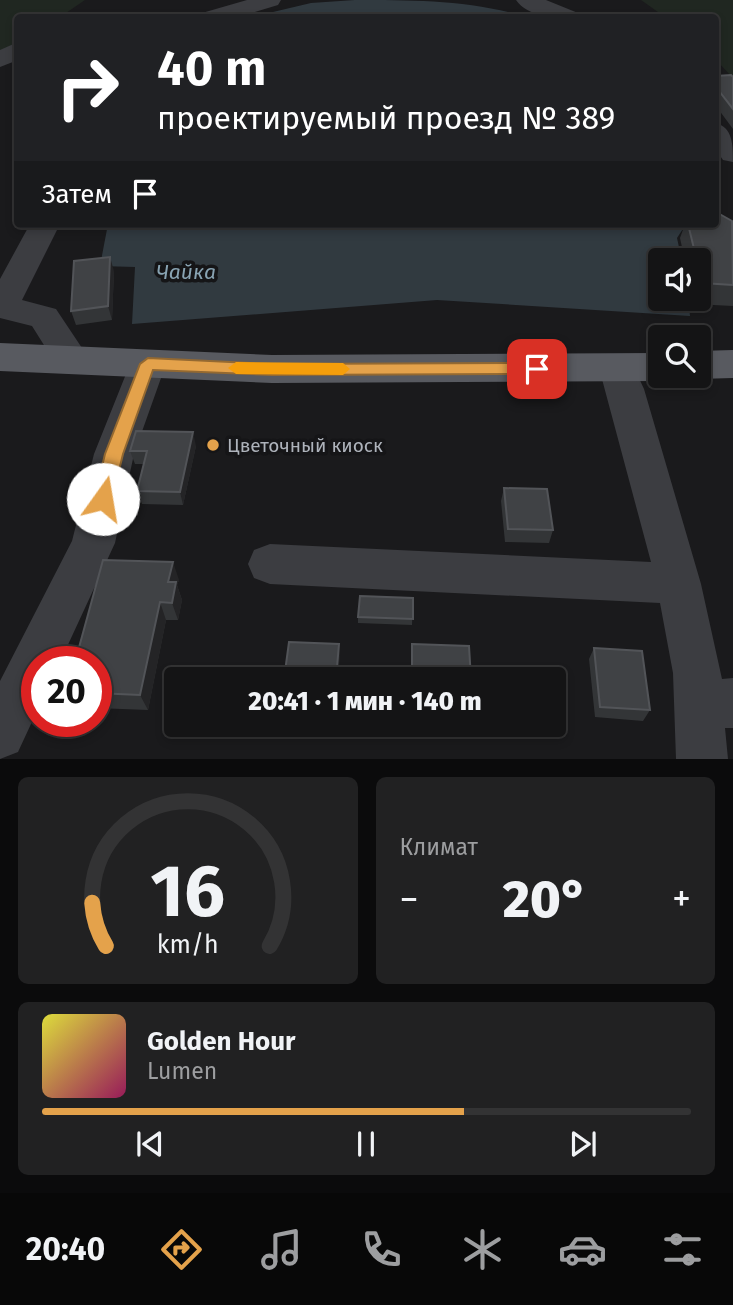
<!DOCTYPE html>
<html lang="ru">
<meta charset="utf-8">
<style>
:root{--surface:#141415;--page:#212122;--text:#f1f3f6;--muted:#9d9ea0;--line:#333334;--accent:#e4a24b}
body{margin:0;font-family:"Fira Sans",sans-serif;background:var(--page);color:var(--text);height:100vh;display:flex;flex-direction:column;font-size:26px;white-space:nowrap}
*{box-sizing:border-box;margin:0}
p{font-size:23px;color:var(--muted)}
.icon{flex:none;width:38px;height:38px;fill:none;stroke:currentColor;stroke-width:2;stroke-linecap:round;stroke-linejoin:round}
.map{position:relative;height:759px;overflow:hidden}
.panel{display:flex;flex-direction:column;gap:18px;padding:18px;background:#0b0b0c;flex:1}
.panel>*{flex:none}
.top-card{position:absolute;left:14px;top:14px;width:705px;height:214px;border-radius:7px;box-shadow:0 4px 10px #0003,0 0 0 2px var(--line);background:#202124;color:#fff;overflow:hidden}
.buttons{position:absolute;left:648px;top:248px;display:grid;gap:14px}
.buttons a{display:grid;place-items:center;width:63px;height:63px;border-radius:7px;background:var(--surface);box-shadow:0 4px 10px #0003,0 0 0 2px var(--line);font-size:35px}
.speed{position:absolute;left:21px;top:646px;display:flex;gap:14px;font-size:35px;font-weight:700;text-align:center}
.speed>*{display:grid;place-content:center;width:91px;height:91px;border-radius:50%;background:var(--surface);box-shadow:0 4px 10px #0003,0 0 0 2px var(--line);line-height:1}
.speed .limit{border:10px solid #d22;background:#fff;color:#111}
.pin{position:absolute;display:grid;place-items:center;width:60px;height:60px;color:#fff;margin:-30px;border-radius:14px;box-shadow:0 4px 10px #0006}
.me{position:absolute;width:77px;margin:-38px;rotate:13deg;stroke-linejoin:round;filter:drop-shadow(0 0 5px #0008)}
.turn{display:flex;align-items:center;gap:24px;height:147px;padding:0 28px;font-size:32px}
.turn .icon{width:91px;height:91px;stroke-width:2.5}
.turn b{display:block;font-size:49px;line-height:60px}
.then{display:flex;align-items:center;height:66px;padding:0 28px;background:#0003;gap:14px;font-size:26px}
.big{font-size:52px;font-weight:800;line-height:1.1}
.panel .tile{flex:1;display:flex;flex-direction:column;justify-content:center;gap:10px;min-width:0;padding:0 24px;border-radius:10px;background:var(--page)}
.panel .dial{align-items:center;gap:0}
.dial svg{height:182px;overflow:visible;fill:none;stroke:var(--line);stroke-width:7;stroke-linecap:round;text-anchor:middle}
.dial text{fill:var(--text);stroke:none}
.song{display:flex;align-items:center;gap:21px}
.cover{width:84px;height:84px;border-radius:10px;background:linear-gradient(135deg,hsl(60 70% 55%),hsl(330 70% 35%))}
.played{height:7px;border-radius:4px;background:linear-gradient(90deg,var(--accent) 65%,var(--line) 65%)}
.keys{display:flex;justify-content:space-around;direction:ltr}
.heat{display:flex;justify-content:space-between;align-items:center;font-size:38px;direction:ltr}
.panel .tiles{flex:1;display:grid;gap:18px;grid-template-columns:1fr 1fr}
.tile:last-child{grid-column:span 2}
.trip{position:absolute;left:164px;top:667px;width:402px;height:70px;border-radius:7px;background:var(--surface);box-shadow:0 4px 10px #0003,0 0 0 2px var(--line);font-weight:800;line-height:70px;text-align:center}
.tab-bar{display:flex;height:112px;justify-content:space-around;align-items:center;background:#080808;color:var(--muted)}
.tab-bar .icon{width:49px;height:49px}
.tab-bar .on{color:var(--accent)}
.tab-bar b{font-size:32px;color:var(--text)}
.map>svg:first-child{display:block}
.green{fill:#202721}
.water{fill:#313a40}
.lines{fill:none;stroke-linecap:round;stroke-linejoin:round}
.minor{fill:#3c3d41;fill-rule:evenodd}
.major{fill:#585a60;fill-rule:evenodd}
.wall{fill:#333537}
.shaded-wall{fill:#242426}
.building{fill:#404245;stroke:#525458;stroke-width:2}
.route{fill:#e4a24b;stroke:#946931;stroke-width:2}
.slow{fill:#f59e0b}
.poi-dot{fill:#e4a24b;stroke:#151517;stroke-width:2.5}
.labels{text-anchor:middle;stroke-width:7;stroke-linejoin:round;paint-order:stroke}
.poi-label{font-size:19px;fill:#aeb3bb;stroke:#151517;text-anchor:start}
.water-label{font-size:21px;font-style:italic;fill:#88a3b2;stroke:#151517}
</style>
<div class="map">
<svg width="733" height="759" viewBox="0 0 733 759">
<rect width="100%" height="100%" fill="#1a1a1c"/>
<path class="green" d="M 0,0 L 85,0 L 60,17 L 18,18 L 17,48 L 0,60 Z
M 641,0 L 733,0 L 733,78 L 716,60 L 716,18 L 665,17 Z"/>
<path class="water" d="M 355,0 C 413,0 471,0 526,17 L 252,17 L 311,3 Z
M 108,224 L 686,224 L 677,238 L 682,261 L 660,261 L 660,299 L 688,299 L 690,316 L 437,300 L 132,324 L 135,267 L 100,266 Z"/>
<g class="lines">
<path class="minor" d="M 247,0 L 281,0 L 278,5 L 235,18 L 199,18 L 202,13 Z
M 516,0 L 546,0 L 578,13 L 581,18 C 561,18 529,19 516,0 Z
M 18,42 L 18,60 L 0,67 L 0,50 Z
M 716,123 C 733,128 733,145 733,162 L 723,160 L 716,150 Z
M 30,224 L 60,224 L 22,300 L 56,309 L 90,360 L 85,369 L 72,373 L 59,369 L 32,326 L 0,318 L 0,279 Z
M 148,351 L 161,355 L 166,364 L 134,454 L 115,543 L 60,662 L 37,662 L 37,711 L 18,752 L 0,759 L 0,681 L 72,541 L 94,454 L 130,364 L 135,355 Z
M 617,355 L 630,359 L 644,389 L 701,584 L 722,679 L 733,678 L 733,728 L 725,728 L 728,759 L 676,759 L 673,673 L 660,603 L 270,584 L 254,578 L 248,564 L 254,550 L 270,544 L 651,562 L 599,368 L 604,359 Z"/>
<path class="major" d="M 0,343 L 272,355 L 660,353 L 660,376 L 674,376 L 660,381 L 272,383 L 0,371 Z
M 733,350 L 733,378 L 698,379 L 689,376 L 698,376 L 698,351 Z"/>
</g>
<path class="wall" d="M 716,76 L 733,77 L 733,129 L 716,106 Z
M 685,224 L 733,224 L 733,306 L 694,304 L 693,299 L 698,299 L 698,261 L 685,261 L 680,238 Z
M 114,271 L 112,320 L 76,325 L 71,311 Z
M 196,446 L 183,505 L 142,504 L 137,491 L 144,464 L 135,464 L 130,451 Z
M 504,488 L 553,530 L 549,543 L 505,542 L 501,501 Z
M 179,580 L 177,585 L 182,600 L 178,620 L 166,620 L 148,710 L 96,708 L 96,662 Z
M 413,598 L 412,625 L 358,623 L 358,617 Z
M 594,648 L 650,710 L 643,721 L 595,717 L 589,659 Z"/>
<path class="shaded-wall" d="M 110,257 L 114,271 L 112,320 L 108,306 Z
M 193,432 L 196,446 L 183,505 L 180,492 Z
M 173,562 L 179,580 L 177,585 L 182,600 L 178,620 L 172,603 L 168,582 Z
M 160,602 L 166,620 L 148,710 L 140,695 Z
M 339,644 L 340,656 L 338,679 L 336,679 Z"/>
<path class="building" d="M 731,75 L 733,77 L 733,109 L 716,87 L 716,76 Z
M 716,212 L 732,221 L 733,285 L 702,283 L 698,268 L 698,261 L 697,261 L 688,224 L 716,224 Z
M 110,257 L 108,306 L 71,311 L 74,261 Z
M 136,431 L 193,432 L 180,492 L 137,491 L 147,451 L 130,451 Z
M 504,488 L 547,489 L 553,530 L 508,529 Z
M 103,560 L 173,562 L 168,582 L 176,582 L 172,603 L 160,602 L 140,695 L 96,693 L 96,662 L 75,662 Z
M 360,596 L 413,598 L 413,619 L 358,617 Z
M 289,642 L 339,644 L 336,679 L 284,679 Z
M 412,644 L 469,646 L 471,679 L 412,679 Z
M 594,648 L 642,651 L 650,710 L 600,707 Z"/>
<path class="route" d="M 148,358 L 272,364 L 537,363 L 545,369 L 537,374 L 272,375 L 153,370 L 123,454 L 112,499 L 110,504 L 103,506 L 97,504 L 94,499 L 105,454 L 140,364 Z"/>
<path class="slow" d="M 236,362 L 343,363 L 350,369 L 343,375 L 236,374 L 228,368 Z"/>
<circle class="poi-dot" cx="213" cy="445" r="7"/>
<g class="labels">
<g class="poi-label">
<text x="227" y="452">Цветочный киоск</text>
</g>
<g class="water-label">
<text x="186" y="279">Чайка</text>
</g>
</g>
</svg>
<div class="buttons">
<a><svg class="icon" aria-label="sound" viewBox="0 0 24 24"><path d="M4 9h4l5-4v14l-5-4H4zM17 9q2 3 0 6"/></svg></a>
<a><svg class="icon" aria-label="search" viewBox="0 0 24 24"><circle cx="10" cy="10" r="6"/><path d="M15 15l6 6"/></svg></a>
</div>
<div class="speed"><div class="limit">20</div></div>
<div class="pin" style="left:537px;top:369px;background:#d93025"><svg class="icon" aria-label="arrive" viewBox="0 0 24 24"><path d="M6 21V4h12l-3 4 3 4H6"/></svg></div>
<svg class="me" style="left:103px;top:499px" viewBox="-20 -20 40 40"><circle r="19" fill="#fff"/><path d="M0-13L10 11 0 6-10 11z" fill="#e4a24b"/></svg>
<div class="trip">20:41 · 1 мин · 140 m</div>
<div class="top-card">
<div class="turn"><svg class="icon" aria-label="right" viewBox="0 0 24 24"><path d="M7 20v-9h11M14 6l5 5-5 5"/></svg><div><b>40 m</b>проектируемый проезд № 389</div></div>
<div class="then">Затем<svg class="icon" aria-label="arrive" viewBox="0 0 24 24"><path d="M6 21V4h12l-3 4 3 4H6"/></svg></div>
</div>
</div>
<section class="panel">
<div class="tiles">
<div class="tile dial"><svg viewBox="0 0 100 80">
<path d="M14 69A42 42 0 1 1 86 69"/>
<path d="M14 69A42 42 0 0 1 8 50" stroke="#e4a24b"/>
<text x="50" y="56" font-size="32" font-weight="700">16</text>
<text x="50" y="72" font-size="11">km/h</text>
</svg></div>
<div class="tile"><p>Климат</p>
<div class="heat"><a>−</a><b class="big">20°</b><a>+</a></div>
</div>
<div class="tile">
<div class="song"><i class="cover"></i><div><b>Golden Hour</b><p>Lumen</p></div></div>
<div class="played"></div>
<div class="keys"><svg class="icon" aria-label="previous" viewBox="0 0 24 24"><path d="M18 5L8 12l10 7zM5 5v14"/></svg><svg class="icon" aria-label="pause" viewBox="0 0 24 24"><path d="M8 5v14M16 5v14"/></svg><svg class="icon" aria-label="next" viewBox="0 0 24 24"><path d="M6 5l10 7-10 7zM19 5v14"/></svg></div>
</div>
</div>
</section>
<nav class="tab-bar">
<b>20:40</b>
<svg class="icon on" aria-label="directions" viewBox="0 0 24 24"><path d="M12 3l9 9-9 9-9-9zM9 14v-3h6M13 9l2 2-2 2"/></svg>
<svg class="icon" aria-label="music" viewBox="0 0 24 24"><path d="M9 18V5l10-2v13"/><circle cx="6" cy="18" r="3"/><circle cx="16" cy="16" r="3"/></svg>
<svg class="icon" aria-label="phone" viewBox="0 0 24 24"><path d="M5 4h4l2 5-3 2q2 4 5 5l2-3 5 2v4C11 20 4 13 5 4z"/></svg>
<svg class="icon" aria-label="climate" viewBox="0 0 24 24"><path d="M12 3v18M4 7l16 10M4 17L20 7"/></svg>
<svg class="icon" aria-label="car" viewBox="0 0 24 24"><path d="M5 17H2v-5l4-1 3-4h7l3 4 3 1v5h-3M9 17h6M6 11h13"/><circle cx="7" cy="17" r="2"/><circle cx="17" cy="17" r="2"/></svg>
<svg class="icon" aria-label="filters" viewBox="0 0 24 24"><path d="M4 7h16M4 17h16"/><circle cx="9" cy="7" r="2"/><circle cx="15" cy="17" r="2"/></svg>
</nav>
